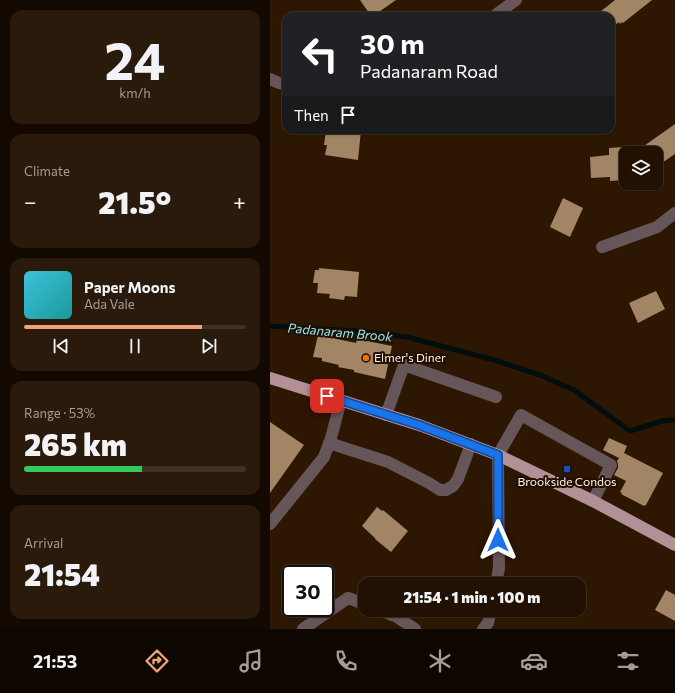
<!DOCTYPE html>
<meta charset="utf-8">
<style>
:root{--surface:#221102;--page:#2a1a0c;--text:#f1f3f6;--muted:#a29d99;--line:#3f3124;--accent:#efa376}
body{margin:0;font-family:Commissioner,sans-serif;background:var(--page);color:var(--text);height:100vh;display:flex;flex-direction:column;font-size:15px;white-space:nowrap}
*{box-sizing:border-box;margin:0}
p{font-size:13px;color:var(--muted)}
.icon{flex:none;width:22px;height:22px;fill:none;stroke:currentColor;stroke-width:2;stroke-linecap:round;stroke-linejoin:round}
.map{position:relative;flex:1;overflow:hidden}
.sheet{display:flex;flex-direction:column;gap:10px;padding:10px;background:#130901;width:270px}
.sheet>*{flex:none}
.top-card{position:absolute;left:12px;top:12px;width:333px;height:122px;border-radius:12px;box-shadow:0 1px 3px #0004,0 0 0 1px var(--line);background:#202124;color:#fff;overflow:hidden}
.controls{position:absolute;left:349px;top:146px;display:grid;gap:8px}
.controls a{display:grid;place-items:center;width:44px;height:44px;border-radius:8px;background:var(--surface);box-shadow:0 1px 3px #0004,0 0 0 1px var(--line);font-size:20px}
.speed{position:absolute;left:12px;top:565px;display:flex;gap:8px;font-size:20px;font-weight:700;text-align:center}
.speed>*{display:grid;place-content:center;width:52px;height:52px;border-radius:50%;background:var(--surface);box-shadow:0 1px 3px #0004,0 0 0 1px var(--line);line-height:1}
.speed .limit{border:2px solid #111;border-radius:6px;background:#fff;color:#111}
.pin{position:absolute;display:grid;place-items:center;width:34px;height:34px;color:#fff;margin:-17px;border-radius:8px;box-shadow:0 2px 6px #0006}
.me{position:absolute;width:44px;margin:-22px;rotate:0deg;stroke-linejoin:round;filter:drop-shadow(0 0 3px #0008)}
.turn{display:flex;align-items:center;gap:14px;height:84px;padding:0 12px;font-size:18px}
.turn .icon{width:52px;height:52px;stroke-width:2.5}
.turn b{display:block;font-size:28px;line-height:34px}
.then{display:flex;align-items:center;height:38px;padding:0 12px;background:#0003;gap:8px;font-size:15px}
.big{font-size:30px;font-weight:800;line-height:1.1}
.sheet .widget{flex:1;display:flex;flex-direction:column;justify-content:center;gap:6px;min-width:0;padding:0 14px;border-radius:12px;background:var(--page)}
.sheet .dial{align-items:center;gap:0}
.dial b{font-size:52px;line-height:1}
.song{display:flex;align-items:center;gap:12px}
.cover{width:48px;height:48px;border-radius:6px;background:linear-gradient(135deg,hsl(190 70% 55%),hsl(180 70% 35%))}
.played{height:4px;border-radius:2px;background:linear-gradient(90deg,var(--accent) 80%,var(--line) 80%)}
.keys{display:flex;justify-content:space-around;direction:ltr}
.heat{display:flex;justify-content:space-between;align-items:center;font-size:22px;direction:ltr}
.charge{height:6px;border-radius:3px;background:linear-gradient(90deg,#34c759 53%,var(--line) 0)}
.trip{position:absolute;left:88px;top:577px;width:228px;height:40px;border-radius:12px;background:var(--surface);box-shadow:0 1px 3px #0004,0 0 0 1px var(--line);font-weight:800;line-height:40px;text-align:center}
.tabs{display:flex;height:64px;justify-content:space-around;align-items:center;background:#0e0701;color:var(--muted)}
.tabs .icon{width:28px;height:28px}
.tabs .active{color:var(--accent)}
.tabs b{font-size:18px;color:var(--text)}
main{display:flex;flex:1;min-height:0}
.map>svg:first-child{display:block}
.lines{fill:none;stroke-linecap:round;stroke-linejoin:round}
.stream{stroke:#010d0e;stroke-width:5}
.building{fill:#a18564}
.minor{stroke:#665659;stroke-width:12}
.major{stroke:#b19096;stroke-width:12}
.route-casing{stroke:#114b97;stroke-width:10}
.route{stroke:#1a73e8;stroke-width:7}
.food-dot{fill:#e8710a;stroke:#220e00;stroke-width:1.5}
.transit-dot{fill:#1a4fb4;stroke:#220e00;stroke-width:1.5}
.labels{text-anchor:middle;stroke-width:4;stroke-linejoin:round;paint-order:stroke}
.poi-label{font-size:12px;fill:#fef2e8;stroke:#220e00;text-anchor:start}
.water-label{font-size:13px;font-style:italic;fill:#8be6ee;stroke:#220e00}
</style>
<main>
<section class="sheet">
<div class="widget dial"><b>24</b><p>km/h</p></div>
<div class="widget"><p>Climate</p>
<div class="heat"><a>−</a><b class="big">21.5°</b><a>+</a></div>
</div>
<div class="widget">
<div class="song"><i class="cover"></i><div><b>Paper Moons</b><p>Ada Vale</p></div></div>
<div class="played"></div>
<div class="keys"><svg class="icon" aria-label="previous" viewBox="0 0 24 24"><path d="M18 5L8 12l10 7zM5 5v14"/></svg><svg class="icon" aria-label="pause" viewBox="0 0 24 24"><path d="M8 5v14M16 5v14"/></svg><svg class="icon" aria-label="next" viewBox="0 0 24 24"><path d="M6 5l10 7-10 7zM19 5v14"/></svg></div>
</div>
<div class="widget"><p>Range · 53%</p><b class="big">265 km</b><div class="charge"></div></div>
<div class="widget"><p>Arrival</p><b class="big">21:54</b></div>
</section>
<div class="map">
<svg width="405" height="629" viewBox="0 0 405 629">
<rect width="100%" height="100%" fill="#2d1703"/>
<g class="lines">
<path class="stream" d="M 0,326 L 89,331 L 137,337 L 224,360 L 270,375 L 304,390 L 360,431 L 392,421 L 405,420"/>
</g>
<path class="building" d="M 90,0 L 126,0 L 103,16 L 101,16 Z
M 345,0 L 382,0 L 353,23 L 352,22 L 350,24 L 349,22 L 341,28 L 341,16 L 325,16 Z
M 405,124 L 405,154 L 386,167 L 386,153 L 364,153 Z
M 56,130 L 91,130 L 88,160 L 55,155 L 57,145 L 54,145 Z
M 353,147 L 356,180 L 340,181 L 340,177 L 321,178 L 320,157 L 339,155 L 339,148 Z
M 293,198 L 313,208 L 300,237 L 280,227 Z
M 49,268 L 89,272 L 87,297 L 75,296 L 74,300 L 59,298 L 60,294 L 47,293 L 48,283 L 43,283 L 45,270 L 49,270 Z
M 386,291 L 395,309 L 368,323 L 359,303 Z
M 48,335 L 86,343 L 87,339 L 122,346 L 115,379 L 84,372 L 84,370 L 68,367 L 69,365 L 52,361 L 52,358 L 43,357 Z
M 0,422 L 34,445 L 0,493 Z
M 339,438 L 357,446 L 354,453 L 393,473 L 376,505 L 375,505 L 374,506 L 351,494 L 352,493 L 350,492 L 356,481 L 344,475 L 348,468 L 348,464 L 347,461 L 349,458 L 333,450 Z
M 107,507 L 112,511 L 113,510 L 138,531 L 121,552 L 105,539 L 105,538 L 92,526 Z
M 396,590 L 405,595 L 405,621 L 385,610 Z"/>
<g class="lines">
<path class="minor" d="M 224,16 L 246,0
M 0,79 L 9,83 L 16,84
M 332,247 L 387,227 L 405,213
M 116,415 L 134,365 L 226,397
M 59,443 L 118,462 L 159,483 L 170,490 L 176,490 L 183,486 L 188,479 L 201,444
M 0,524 L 54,457 L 61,438 L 71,400
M 226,584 L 229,568 L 228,455 L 251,415 L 341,465 L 323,501
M 109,610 L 127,617 L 145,629
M 33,629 L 78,598 L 95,604
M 213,629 L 218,623 L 221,610"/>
<path class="major" d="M 0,378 L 149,425 L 228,455 L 323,501 L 405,545"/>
</g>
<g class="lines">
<defs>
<path id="route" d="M 57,396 L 149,425 L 228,455 L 228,540"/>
</defs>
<use href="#route" class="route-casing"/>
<use href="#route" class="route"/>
</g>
<circle class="food-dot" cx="96" cy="358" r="4"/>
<rect class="transit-dot" x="293" y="465" width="8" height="8" rx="2"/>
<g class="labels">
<g class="poi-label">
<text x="104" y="362">Elmer's Diner</text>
<text x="297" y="486" text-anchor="middle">Brookside Condos</text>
</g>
<g class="water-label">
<text transform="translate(70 332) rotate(5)" y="5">Padanaram Brook</text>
</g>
</g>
</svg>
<div class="controls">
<a><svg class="icon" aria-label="layers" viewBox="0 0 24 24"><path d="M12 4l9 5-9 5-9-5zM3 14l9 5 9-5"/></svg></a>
</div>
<div class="speed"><div class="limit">30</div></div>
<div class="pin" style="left:57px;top:396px;background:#d93025"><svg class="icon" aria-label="arrive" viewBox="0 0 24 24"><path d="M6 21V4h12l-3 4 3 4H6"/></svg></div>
<svg class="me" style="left:228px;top:540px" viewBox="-20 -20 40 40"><path d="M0-17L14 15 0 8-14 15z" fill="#1a73e8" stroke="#fff" stroke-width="4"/></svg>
<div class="trip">21:54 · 1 min · 100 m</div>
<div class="top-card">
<div class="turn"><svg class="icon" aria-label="left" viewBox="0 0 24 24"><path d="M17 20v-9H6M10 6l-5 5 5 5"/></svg><div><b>30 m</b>Padanaram Road</div></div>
<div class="then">Then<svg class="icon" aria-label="arrive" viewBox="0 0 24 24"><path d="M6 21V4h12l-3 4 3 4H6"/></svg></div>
</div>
</div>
</main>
<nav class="tabs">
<b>21:53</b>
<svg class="icon active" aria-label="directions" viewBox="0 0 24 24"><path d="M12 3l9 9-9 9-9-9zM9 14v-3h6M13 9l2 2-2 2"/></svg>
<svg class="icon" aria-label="music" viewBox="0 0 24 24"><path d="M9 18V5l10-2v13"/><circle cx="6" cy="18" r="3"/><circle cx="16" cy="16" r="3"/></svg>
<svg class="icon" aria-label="phone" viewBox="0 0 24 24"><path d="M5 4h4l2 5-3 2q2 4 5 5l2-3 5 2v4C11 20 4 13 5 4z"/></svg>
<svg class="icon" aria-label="climate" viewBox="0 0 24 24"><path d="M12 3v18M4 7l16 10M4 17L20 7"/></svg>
<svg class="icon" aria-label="car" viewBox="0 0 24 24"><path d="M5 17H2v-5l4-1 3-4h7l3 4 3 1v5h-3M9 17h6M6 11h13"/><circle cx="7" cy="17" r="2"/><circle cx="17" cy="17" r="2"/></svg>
<svg class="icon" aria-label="filters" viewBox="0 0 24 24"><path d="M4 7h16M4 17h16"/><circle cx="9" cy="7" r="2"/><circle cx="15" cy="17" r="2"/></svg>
</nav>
